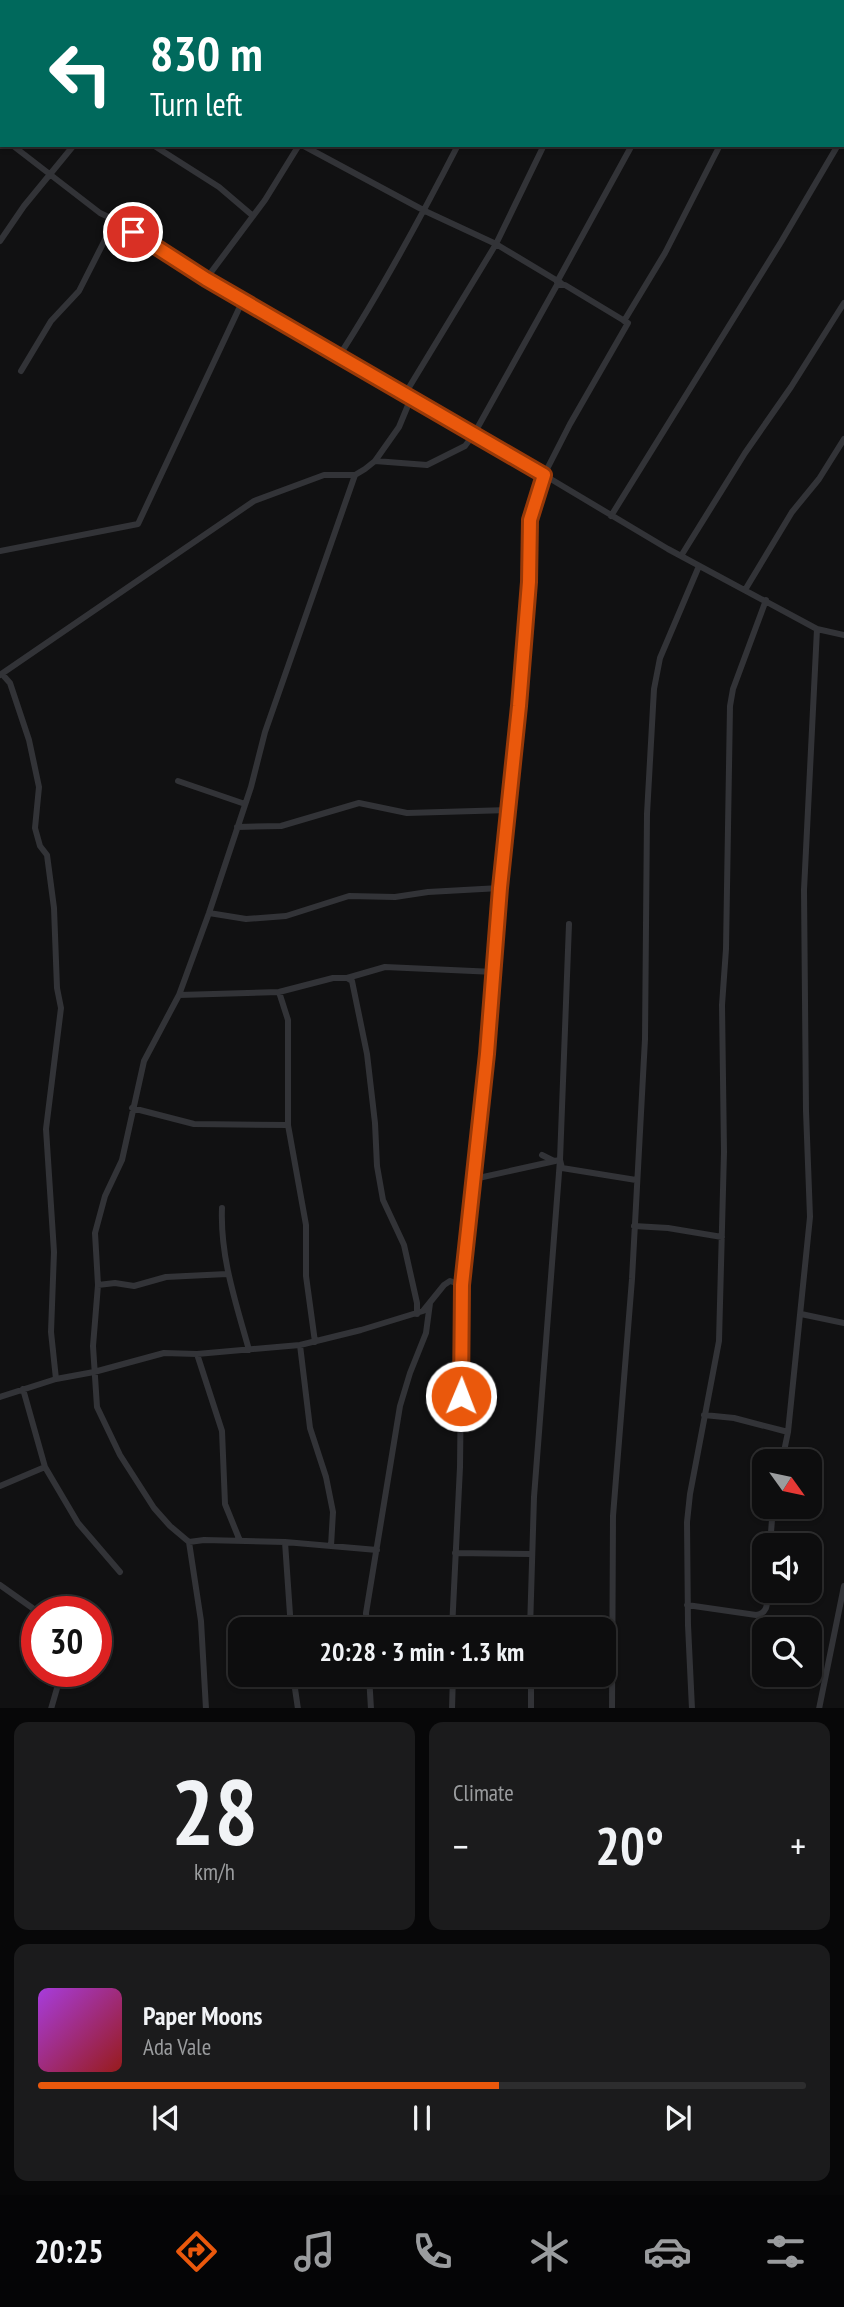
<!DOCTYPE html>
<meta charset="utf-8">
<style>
:root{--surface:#0d0d0e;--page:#1b1b1c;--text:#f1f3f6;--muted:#9a9c9e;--line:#2d2d2e;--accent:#ea580c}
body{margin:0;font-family:"PT Sans Narrow",sans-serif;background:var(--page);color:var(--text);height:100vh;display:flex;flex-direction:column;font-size:26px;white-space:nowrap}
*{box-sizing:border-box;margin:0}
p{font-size:23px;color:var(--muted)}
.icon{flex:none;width:38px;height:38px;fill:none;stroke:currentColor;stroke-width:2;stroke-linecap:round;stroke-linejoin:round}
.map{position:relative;height:1708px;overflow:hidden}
.drawer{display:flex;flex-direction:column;gap:14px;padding:14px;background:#070708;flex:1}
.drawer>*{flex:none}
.banner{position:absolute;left:0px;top:0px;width:845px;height:147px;box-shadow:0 2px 5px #0004,0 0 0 2px var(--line);background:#00695c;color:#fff;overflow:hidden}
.needle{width:46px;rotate:123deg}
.controls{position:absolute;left:752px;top:1449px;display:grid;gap:14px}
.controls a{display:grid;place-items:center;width:70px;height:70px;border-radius:14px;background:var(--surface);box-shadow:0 2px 5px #0004,0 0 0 2px var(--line);font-size:35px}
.speed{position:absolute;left:21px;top:1596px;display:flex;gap:14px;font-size:35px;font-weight:700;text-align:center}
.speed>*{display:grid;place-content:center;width:91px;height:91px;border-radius:50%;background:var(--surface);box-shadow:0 2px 5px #0004,0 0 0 2px var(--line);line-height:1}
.speed .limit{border:10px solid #d22;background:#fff;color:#111}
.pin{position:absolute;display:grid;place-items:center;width:60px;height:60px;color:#fff;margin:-30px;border:4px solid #fff;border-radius:50%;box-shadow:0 2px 7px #0007}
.me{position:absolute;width:77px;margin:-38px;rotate:1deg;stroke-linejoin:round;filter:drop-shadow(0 0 5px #0008)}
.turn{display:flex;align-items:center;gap:24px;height:147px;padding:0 35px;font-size:32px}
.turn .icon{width:91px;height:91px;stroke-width:2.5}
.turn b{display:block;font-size:49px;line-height:60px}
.big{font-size:52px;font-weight:700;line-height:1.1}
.drawer .widget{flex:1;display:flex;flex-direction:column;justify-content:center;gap:10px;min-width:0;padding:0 24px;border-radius:14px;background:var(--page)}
.drawer .dial{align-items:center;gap:0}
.dial b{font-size:91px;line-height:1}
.song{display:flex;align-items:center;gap:21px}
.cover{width:84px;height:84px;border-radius:10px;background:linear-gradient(135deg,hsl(280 70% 55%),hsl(0 70% 35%))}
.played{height:7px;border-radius:4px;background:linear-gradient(90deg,var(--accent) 60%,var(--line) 60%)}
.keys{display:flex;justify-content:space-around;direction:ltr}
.heat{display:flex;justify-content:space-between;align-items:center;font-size:38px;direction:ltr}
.drawer .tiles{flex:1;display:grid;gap:14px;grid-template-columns:1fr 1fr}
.widget:last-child{grid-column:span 2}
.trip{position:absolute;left:228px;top:1617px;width:388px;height:70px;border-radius:14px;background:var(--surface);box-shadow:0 2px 5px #0004,0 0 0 2px var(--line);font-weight:700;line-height:70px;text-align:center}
.tabs{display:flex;height:112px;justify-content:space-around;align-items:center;background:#050506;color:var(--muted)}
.tabs .icon{width:49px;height:49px}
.tabs .selected{color:var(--accent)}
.tabs b{font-size:32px;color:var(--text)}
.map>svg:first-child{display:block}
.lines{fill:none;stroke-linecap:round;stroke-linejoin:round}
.minor{stroke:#323337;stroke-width:6}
.route-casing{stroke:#983908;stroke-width:18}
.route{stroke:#ea580c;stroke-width:12}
</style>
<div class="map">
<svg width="844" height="1709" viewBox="0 0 844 1709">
<rect width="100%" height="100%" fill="#111112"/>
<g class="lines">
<path class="minor" d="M 218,0 L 220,2
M 365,0 L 367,2
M 46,2 L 47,0
M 183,2 L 184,0
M 403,2 L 404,0
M 530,2 L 531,0
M 616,2 L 617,0
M 703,2 L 704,0
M 796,2 L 797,0
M 0,85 L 2,82
M 0,136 L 2,137
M 844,136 L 844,135
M 12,145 L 100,213 L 115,220 L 206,279 L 544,475 L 668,549 L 817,629 L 844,635
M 153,145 L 219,187 L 253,216
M 302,145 L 425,211 L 496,244 L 561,283
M 0,241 L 24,206 L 74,145
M 206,279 L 265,200 L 299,145
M 557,282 L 632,145
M 624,321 L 665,253 L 720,145
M 339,356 C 383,288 421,217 458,145
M 21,371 L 51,321 L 79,291 L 115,220
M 405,394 L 496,244 L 544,145
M 375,461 L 427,465 L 465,446 L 474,434 L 557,285 L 565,285 L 628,323 L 570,424 L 544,475 L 530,520 L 529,582 L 519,706 L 500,888 L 494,979 L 462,1285 L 460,1467 L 452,1629
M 611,516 L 781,242 L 838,145
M 0,551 L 138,524 L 243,300
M 681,556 L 745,453 L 791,387 L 844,303
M 745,590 L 792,512 L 819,479 L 844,439
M 2,674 L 10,683 L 29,740 L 39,787 L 35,828 L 40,846 L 47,855 L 54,908 L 57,988 L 61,1008 L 46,1129 L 54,1252 L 51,1332 L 56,1379
M 0,675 L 254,501 L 324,475 L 355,475 L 365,469 L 375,461 L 399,427 L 411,398
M 178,781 L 245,804
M 237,827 L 281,826 L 359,803 L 407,813 L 509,810
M 209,913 L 246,919 L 286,916 L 349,896 L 395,897 L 428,892 L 500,888
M 347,978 L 385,967 L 495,972
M 279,992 L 288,1020 L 288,1125 L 306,1225 L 306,1276 L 315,1342
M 179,995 L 279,992 L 333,978 L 347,978 L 352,981 L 367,1054 L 375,1123 L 377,1166 L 383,1200 L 404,1245 L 417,1303 L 417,1314
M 132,1108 L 194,1124 L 288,1125
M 542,1155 L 554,1161 L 560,1160 L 562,1168 L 636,1180
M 474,1179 L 555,1161
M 222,1208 C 220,1257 236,1303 249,1350
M 634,1226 L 668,1228 L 722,1237
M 98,1285 L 115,1283 L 134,1286 L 166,1277 L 227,1274
M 801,1314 L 844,1323
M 300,1345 L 310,1428 L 326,1477 L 333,1512 L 331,1546
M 197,1354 L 222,1431 L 225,1504 L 240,1541
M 23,1389 L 45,1467 L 78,1523 L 120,1572
M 0,1397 L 56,1379 L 94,1372 L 164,1353 L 197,1354 L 300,1345 L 361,1330 L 423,1311 L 444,1285 L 450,1281 L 462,1285
M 704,1415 L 734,1418 L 788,1432
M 782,1461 L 788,1432 L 810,1217 L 806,1111 L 804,890 L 817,629
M 0,1486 L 45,1467
M 189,1542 L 204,1540 L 285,1542 L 377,1550
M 285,1542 L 291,1629
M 770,1545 L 773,1507
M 455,1553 L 531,1554
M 0,1585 L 38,1612
M 687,1605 L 756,1615 C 769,1613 767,1602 768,1591
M 367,1629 L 366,1613 L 400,1406 L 410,1373 L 426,1333 L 430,1303
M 530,1629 L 534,1497 L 560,1160 L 569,924
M 293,1675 L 298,1709
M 369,1675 L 371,1709
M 531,1675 L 531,1709
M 51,1709 L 62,1671
M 206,1709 L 201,1621 L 189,1542 L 170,1526 L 154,1508 L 120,1455 L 97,1407 L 93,1346 L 98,1285 L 95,1233 L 105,1196 L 122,1160 L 144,1061 L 179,995 L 209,913 L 251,787 L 265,732 L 355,475
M 452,1709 L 453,1675
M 612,1709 L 613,1516 L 632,1279 L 645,1039 L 647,814 L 654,689 L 660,658 L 699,566
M 692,1709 L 688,1625 L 687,1522 L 690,1494 L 719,1341 L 724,1152 L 722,1005 L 726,949 L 730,706 L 733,689 L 766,600
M 819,1709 L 844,1586"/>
</g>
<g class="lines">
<defs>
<path id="route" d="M 133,232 L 206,279 L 544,475 L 530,520 L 529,582 L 519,706 L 500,888 L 487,1054 L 462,1285 L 461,1396"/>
</defs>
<use href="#route" class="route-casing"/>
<use href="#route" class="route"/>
</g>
</svg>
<div class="controls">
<a><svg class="needle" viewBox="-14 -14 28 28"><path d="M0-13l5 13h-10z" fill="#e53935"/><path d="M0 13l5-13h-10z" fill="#9a9c9e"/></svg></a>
<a><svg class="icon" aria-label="sound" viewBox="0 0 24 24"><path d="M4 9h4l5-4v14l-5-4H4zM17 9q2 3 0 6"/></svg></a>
<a><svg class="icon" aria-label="search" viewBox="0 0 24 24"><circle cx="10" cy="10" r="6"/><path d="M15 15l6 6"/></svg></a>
</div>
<div class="speed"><div class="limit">30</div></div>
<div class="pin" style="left:133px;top:232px;background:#d93025"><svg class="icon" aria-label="arrive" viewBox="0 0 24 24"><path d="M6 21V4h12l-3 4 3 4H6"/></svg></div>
<svg class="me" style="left:461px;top:1396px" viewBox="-20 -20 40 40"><circle r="17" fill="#ea580c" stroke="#fff" stroke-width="3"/><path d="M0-11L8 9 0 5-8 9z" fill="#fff"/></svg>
<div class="trip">20:28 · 3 min · 1.3 km</div>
<div class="banner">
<div class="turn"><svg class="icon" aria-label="left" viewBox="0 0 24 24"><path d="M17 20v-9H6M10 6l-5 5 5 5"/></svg><div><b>830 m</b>Turn left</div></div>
</div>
</div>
<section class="drawer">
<div class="tiles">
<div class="widget dial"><b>28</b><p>km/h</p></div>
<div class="widget"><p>Climate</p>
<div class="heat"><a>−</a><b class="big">20°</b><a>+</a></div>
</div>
<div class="widget">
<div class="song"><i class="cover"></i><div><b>Paper Moons</b><p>Ada Vale</p></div></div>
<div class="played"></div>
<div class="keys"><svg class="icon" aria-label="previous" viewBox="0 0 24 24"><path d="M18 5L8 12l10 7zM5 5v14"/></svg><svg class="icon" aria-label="pause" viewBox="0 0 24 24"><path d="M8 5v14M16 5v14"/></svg><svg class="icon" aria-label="next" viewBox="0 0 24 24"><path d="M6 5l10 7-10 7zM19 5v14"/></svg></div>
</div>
</div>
</section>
<nav class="tabs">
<b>20:25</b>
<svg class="icon selected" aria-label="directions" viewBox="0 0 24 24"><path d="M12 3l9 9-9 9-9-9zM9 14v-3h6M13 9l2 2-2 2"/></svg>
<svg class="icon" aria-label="music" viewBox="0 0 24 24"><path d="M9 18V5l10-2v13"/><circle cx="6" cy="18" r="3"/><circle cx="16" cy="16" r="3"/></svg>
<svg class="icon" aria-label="phone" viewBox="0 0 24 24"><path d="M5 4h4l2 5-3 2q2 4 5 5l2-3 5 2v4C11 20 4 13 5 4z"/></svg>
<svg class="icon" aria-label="climate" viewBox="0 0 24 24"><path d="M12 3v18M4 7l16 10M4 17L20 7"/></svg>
<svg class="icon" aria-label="car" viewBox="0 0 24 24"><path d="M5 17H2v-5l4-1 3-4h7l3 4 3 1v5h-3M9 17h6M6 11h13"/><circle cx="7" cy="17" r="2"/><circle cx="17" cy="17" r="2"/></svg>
<svg class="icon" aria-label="filters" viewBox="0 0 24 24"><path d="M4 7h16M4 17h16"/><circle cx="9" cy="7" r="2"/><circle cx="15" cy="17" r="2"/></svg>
</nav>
